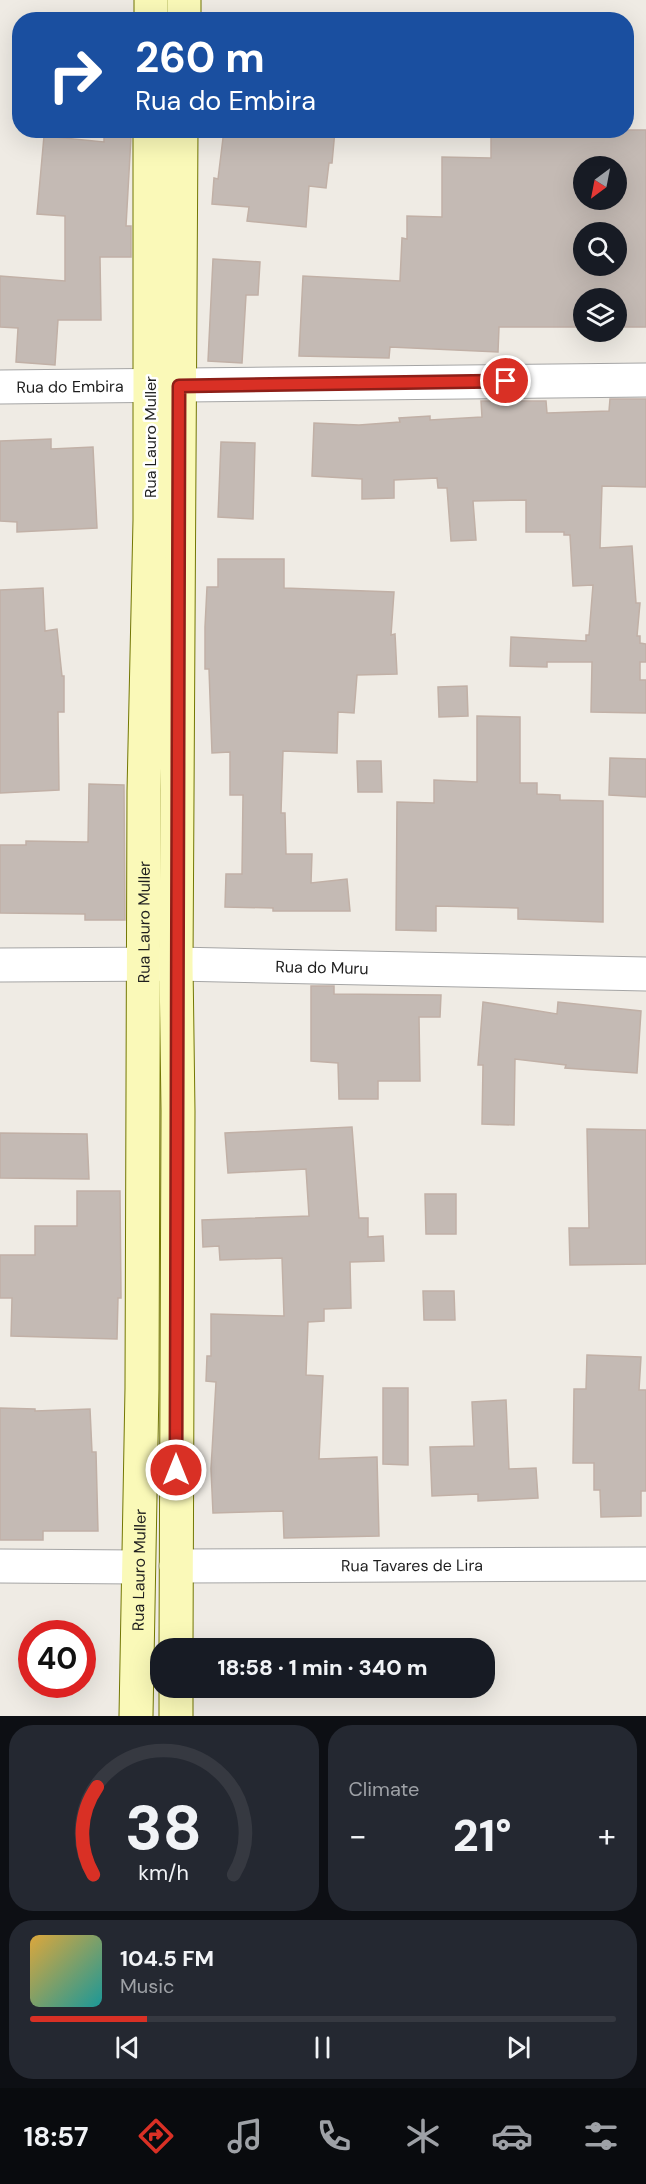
<!DOCTYPE html>
<meta charset="utf-8">
<style>
:root{--surface:#171b24;--page:#242831;--text:#f1f3f6;--muted:#9ea1a6;--line:#363941;--accent:#d93025}
body{margin:0;font-family:"DM Sans",sans-serif;background:var(--page);color:var(--text);height:100vh;display:flex;flex-direction:column;font-size:22px;white-space:nowrap}
*{box-sizing:border-box;margin:0}
p{font-size:20px;color:var(--muted)}
.icon{flex:none;width:33px;height:33px;fill:none;stroke:currentColor;stroke-width:2;stroke-linecap:round;stroke-linejoin:round}
.map{position:relative;height:1716px;overflow:hidden}
.panel{display:flex;flex-direction:column;gap:9px;padding:9px;background:#0d0f14;flex:1}
.panel>*{flex:none}
.banner{position:absolute;left:12px;top:12px;width:622px;height:126px;border-radius:24px;box-shadow:0 6px 24px #0002;background:#1a4fa0;color:#fff;overflow:hidden}
.needle{width:39px;rotate:212deg}
.fabs{position:absolute;left:573px;top:156px;display:grid;gap:12px}
.fabs a{display:grid;place-items:center;width:54px;height:54px;border-radius:50%;background:var(--surface);box-shadow:0 6px 24px #0002;font-size:30px}
.speed{position:absolute;left:18px;top:1620px;display:flex;gap:12px;font-size:30px;font-weight:700;text-align:center}
.speed>*{display:grid;place-content:center;width:78px;height:78px;border-radius:50%;background:var(--surface);box-shadow:0 6px 24px #0002;line-height:1}
.speed .limit{border:9px solid #d22;background:#fff;color:#111}
.pin{position:absolute;display:grid;place-items:center;width:51px;height:51px;color:#fff;margin:-26px;border:3px solid #fff;border-radius:50%;box-shadow:0 2px 6px #0007}
.me{position:absolute;width:66px;margin:-33px;rotate:0deg;stroke-linejoin:round;filter:drop-shadow(0 0 4px #0008)}
.turn{display:flex;align-items:center;gap:21px;height:126px;padding:0 24px;font-size:27px}
.turn .icon{width:78px;height:78px;stroke-width:2.5}
.turn b{display:block;font-size:42px;line-height:51px}
.big{font-size:45px;font-weight:800;line-height:1.1}
.panel .card{flex:1;display:flex;flex-direction:column;justify-content:center;gap:9px;min-width:0;padding:0 21px;border-radius:24px;background:var(--page)}
.panel .dial{align-items:center;gap:0}
.dial svg{height:156px;overflow:visible;fill:none;stroke:var(--line);stroke-width:7;stroke-linecap:round;text-anchor:middle}
.dial text{fill:var(--text);stroke:none}
.song{display:flex;align-items:center;gap:18px}
.cover{width:72px;height:72px;border-radius:9px;background:linear-gradient(135deg,hsl(40 70% 55%),hsl(180 70% 35%))}
.played{height:6px;border-radius:3px;background:linear-gradient(90deg,var(--accent) 20%,var(--line) 20%)}
.keys{display:flex;justify-content:space-around;direction:ltr}
.heat{display:flex;justify-content:space-between;align-items:center;font-size:33px;direction:ltr}
.panel .tiles{flex:1;display:grid;gap:9px;grid-template-columns:1fr 1fr}
.card:last-child{grid-column:span 2}
.trip{position:absolute;left:150px;top:1638px;width:345px;height:60px;border-radius:24px;background:var(--surface);box-shadow:0 6px 24px #0002;font-weight:800;line-height:60px;text-align:center}
.menu{display:flex;height:96px;justify-content:space-around;align-items:center;background:#090b0e;color:var(--muted)}
.menu .icon{width:42px;height:42px}
.menu .active{color:var(--accent)}
.menu b{font-size:27px;color:var(--text)}
.map>svg:first-child{display:block}
.building{fill:#c4bab4;stroke:#c1b0a6;stroke-width:1.5;fill-rule:evenodd}
.lines{fill:none;stroke-linecap:round;stroke-linejoin:round}
.street-casing{stroke:#a5a5a5;stroke-width:35}
.secondary-casing{stroke:#737704;stroke-width:35}
.street{stroke:#fff;stroke-width:33}
.secondary{stroke:#faf9b8;stroke-width:33}
.route-casing{stroke:#8d1f18;stroke-width:15}
.route{stroke:#d93025;stroke-width:10}
.labels{text-anchor:middle;stroke-width:5;stroke-linejoin:round;paint-order:stroke}
.street-label{font-size:16px;fill:#1e1e1e;stroke:#fff}
</style>
<div class="map">
<svg width="646" height="1716" viewBox="0 0 646 1716">
<rect width="100%" height="100%" fill="#efebe4"/>
<path class="building" d="M 224,130 L 335,130 L 332,163 L 329,163 L 326,188 L 309,186 L 306,227 L 247,221 L 249,207 L 212,204 L 214,178 L 218,179 Z
M 577,130 L 646,130 L 646,327 L 616,327 L 616,298 L 584,298 L 584,327 L 499,327 L 498,352 L 390,347 L 389,358 L 299,356 L 303,276 L 400,281 L 402,238 L 407,239 L 407,216 L 442,217 L 442,157 L 491,158 L 491,133 L 577,133 ZM 584,166 L 616,166 L 616,200 L 584,200 ZM 584,232 L 616,232 L 616,266 L 584,266 Z
M 104,135 L 131,137 L 126,226 L 131,226 L 131,257 L 100,257 L 101,320 L 58,320 L 55,365 L 16,362 L 18,328 L 0,327 L 0,276 L 65,281 L 65,216 L 37,214 L 44,136 L 104,142 Z
M 213,259 L 260,262 L 258,295 L 246,295 L 242,363 L 208,361 Z
M 610,399 L 646,399 L 646,487 L 602,486 L 600,548 L 632,546 L 636,603 L 640,603 L 637,636 L 640,636 L 640,643 L 646,644 L 646,662 L 640,662 L 640,680 L 646,680 L 646,713 L 591,712 L 592,662 L 547,662 L 547,667 L 510,666 L 511,637 L 586,641 L 586,635 L 589,635 L 593,585 L 573,586 L 570,535 L 564,535 L 564,532 L 526,532 L 526,500 L 473,501 L 476,540 L 451,541 L 447,488 L 438,488 L 437,478 L 394,480 L 394,498 L 362,499 L 362,479 L 312,476 L 314,423 L 359,425 L 400,422 L 399,418 L 430,416 L 430,420 L 482,417 L 481,401 L 546,401 L 547,413 L 609,411 Z
M 51,439 L 51,449 L 93,447 L 97,528 L 17,532 L 17,522 L 0,521 L 0,441 Z
M 221,442 L 255,443 L 253,519 L 218,517 Z
M 218,559 L 284,559 L 284,588 L 394,592 L 391,635 L 395,634 L 397,674 L 357,675 L 354,713 L 338,712 L 337,753 L 283,751 L 281,813 L 285,813 L 286,854 L 312,854 L 311,883 L 347,879 L 350,911 L 273,911 L 273,908 L 225,907 L 226,874 L 242,874 L 243,795 L 230,795 L 230,752 L 212,753 L 209,669 L 205,669 L 205,627 L 207,587 L 218,587 Z
M 43,588 L 45,631 L 57,629 L 62,676 L 64,676 L 64,712 L 58,712 L 59,790 L 0,793 L 0,590 Z
M 467,686 L 468,716 L 439,717 L 438,687 Z
M 477,716 L 520,717 L 520,783 L 537,783 L 537,794 L 560,795 L 560,800 L 603,801 L 603,922 L 518,919 L 518,908 L 436,906 L 436,931 L 396,930 L 397,802 L 434,803 L 434,780 L 477,782 Z
M 610,758 L 646,759 L 646,797 L 609,795 Z
M 357,761 L 381,761 L 382,792 L 358,792 Z
M 89,784 L 124,785 L 125,920 L 85,920 L 85,914 L 0,913 L 0,845 L 26,845 L 26,841 L 88,842 Z
M 311,986 L 334,986 L 334,994 L 441,995 L 440,1017 L 419,1017 L 420,1081 L 378,1081 L 378,1099 L 339,1099 L 338,1063 L 311,1061 Z
M 483,1002 L 557,1014 L 558,1002 L 641,1011 L 637,1073 L 565,1068 L 566,1065 L 515,1059 L 514,1125 L 482,1124 L 483,1065 L 478,1065 Z
M 352,1127 L 359,1218 L 368,1218 L 368,1237 L 383,1236 L 384,1261 L 350,1262 L 351,1308 L 324,1309 L 324,1321 L 308,1322 L 306,1375 L 323,1376 L 319,1459 L 377,1457 L 379,1536 L 284,1538 L 283,1511 L 213,1513 L 211,1469 L 216,1382 L 206,1381 L 207,1356 L 211,1356 L 211,1314 L 284,1316 L 282,1258 L 220,1260 L 219,1246 L 203,1247 L 202,1220 L 309,1216 L 306,1169 L 228,1173 L 225,1133 Z
M 587,1129 L 646,1130 L 646,1264 L 570,1265 L 569,1228 L 589,1228 Z
M 0,1133 L 87,1134 L 89,1179 L 0,1178 Z
M 77,1191 L 120,1191 L 121,1298 L 118,1298 L 117,1339 L 11,1336 L 12,1298 L 0,1298 L 0,1255 L 35,1255 L 35,1226 L 77,1226 Z
M 425,1194 L 456,1194 L 456,1234 L 426,1234 Z
M 423,1291 L 454,1291 L 455,1320 L 424,1320 Z
M 587,1355 L 641,1357 L 639,1390 L 646,1390 L 646,1491 L 641,1491 L 641,1516 L 601,1517 L 600,1490 L 594,1490 L 594,1463 L 573,1463 L 574,1389 L 586,1389 Z
M 383,1388 L 408,1388 L 408,1465 L 383,1464 Z
M 506,1400 L 509,1469 L 536,1468 L 538,1498 L 478,1501 L 478,1494 L 432,1496 L 430,1447 L 474,1446 L 472,1402 Z
M 0,1408 L 35,1409 L 35,1411 L 90,1409 L 92,1452 L 96,1452 L 98,1531 L 43,1531 L 43,1540 L 0,1540 Z"/>
<g class="lines">
<defs>
<g id="street">
<path id="s1" d="M 0,387 L 646,380"/>
<path id="s2" d="M 0,965 L 176,964 L 646,974"/>
<path d="M 0,1566 L 137,1567"/>
<path id="s3" d="M 176,1566 L 646,1564"/>
</g>
<g id="secondary">
<path d="M 151,20 L 151,0"/>
<path d="M 184,20 L 184,0"/>
<path d="M 176,1648 L 178,1111 L 176,964 L 181,130"/>
<path d="M 176,1688 L 176,1716"/>
<path id="s4" d="M 136,1716 L 142,1388 L 144,791 L 150,520 L 150,130"/>
</g>
</defs>
<use href="#street" class="street-casing"/>
<use href="#secondary" class="secondary-casing"/>
<use href="#street" class="street"/>
<use href="#secondary" class="secondary"/>
</g>
<g class="lines">
<defs>
<path id="route" d="M 176,1470 L 179,386 L 506,381"/>
</defs>
<use href="#route" class="route-casing"/>
<use href="#route" class="route"/>
</g>
<g class="labels">
<g class="street-label">
<text dy="6" stroke="none"><textPath href="#s1" startOffset="70">Rua do Embira</textPath></text>
<text transform="translate(150 437) rotate(-90)" y="6">Rua Lauro Muller</text>
<text dy="6" stroke="none"><textPath href="#s4" startOffset="794">Rua Lauro Muller</textPath></text>
<text dy="6" stroke="none"><textPath href="#s2" startOffset="322">Rua do Muru</textPath></text>
<text dy="6" stroke="none"><textPath href="#s3" startOffset="236">Rua Tavares de Lira</textPath></text>
<text dy="6" stroke="none"><textPath href="#s4" startOffset="146">Rua Lauro Muller</textPath></text>
</g>
</g>
</svg>
<div class="fabs">
<a><svg class="needle" viewBox="-14 -14 28 28"><path d="M0-13l5 13h-10z" fill="#e53935"/><path d="M0 13l5-13h-10z" fill="#9ea1a6"/></svg></a>
<a><svg class="icon" aria-label="search" viewBox="0 0 24 24"><circle cx="10" cy="10" r="6"/><path d="M15 15l6 6"/></svg></a>
<a><svg class="icon" aria-label="layers" viewBox="0 0 24 24"><path d="M12 4l9 5-9 5-9-5zM3 14l9 5 9-5"/></svg></a>
</div>
<div class="speed"><div class="limit">40</div></div>
<div class="pin" style="left:506px;top:381px;background:#d93025"><svg class="icon" aria-label="arrive" viewBox="0 0 24 24"><path d="M6 21V4h12l-3 4 3 4H6"/></svg></div>
<svg class="me" style="left:176px;top:1470px" viewBox="-20 -20 40 40"><circle r="17" fill="#d93025" stroke="#fff" stroke-width="3"/><path d="M0-11L8 9 0 5-8 9z" fill="#fff"/></svg>
<div class="trip">18:58 · 1 min · 340 m</div>
<div class="banner">
<div class="turn"><svg class="icon" aria-label="right" viewBox="0 0 24 24"><path d="M7 20v-9h11M14 6l5 5-5 5"/></svg><div><b>260 m</b>Rua do Embira</div></div>
</div>
</div>
<section class="panel">
<div class="tiles">
<div class="card dial"><svg viewBox="0 0 100 80">
<path d="M14 69A42 42 0 1 1 86 69"/>
<path d="M14 69A42 42 0 0 1 16 24" stroke="#d93025"/>
<text x="50" y="56" font-size="32" font-weight="700">38</text>
<text x="50" y="72" font-size="11">km/h</text>
</svg></div>
<div class="card"><p>Climate</p>
<div class="heat"><a>−</a><b class="big">21°</b><a>+</a></div>
</div>
<div class="card">
<div class="song"><i class="cover"></i><div><b>104.5 FM</b><p>Music</p></div></div>
<div class="played"></div>
<div class="keys"><svg class="icon" aria-label="previous" viewBox="0 0 24 24"><path d="M18 5L8 12l10 7zM5 5v14"/></svg><svg class="icon" aria-label="pause" viewBox="0 0 24 24"><path d="M8 5v14M16 5v14"/></svg><svg class="icon" aria-label="next" viewBox="0 0 24 24"><path d="M6 5l10 7-10 7zM19 5v14"/></svg></div>
</div>
</div>
</section>
<nav class="menu">
<b>18:57</b>
<svg class="icon active" aria-label="directions" viewBox="0 0 24 24"><path d="M12 3l9 9-9 9-9-9zM9 14v-3h6M13 9l2 2-2 2"/></svg>
<svg class="icon" aria-label="music" viewBox="0 0 24 24"><path d="M9 18V5l10-2v13"/><circle cx="6" cy="18" r="3"/><circle cx="16" cy="16" r="3"/></svg>
<svg class="icon" aria-label="phone" viewBox="0 0 24 24"><path d="M5 4h4l2 5-3 2q2 4 5 5l2-3 5 2v4C11 20 4 13 5 4z"/></svg>
<svg class="icon" aria-label="climate" viewBox="0 0 24 24"><path d="M12 3v18M4 7l16 10M4 17L20 7"/></svg>
<svg class="icon" aria-label="car" viewBox="0 0 24 24"><path d="M5 17H2v-5l4-1 3-4h7l3 4 3 1v5h-3M9 17h6M6 11h13"/><circle cx="7" cy="17" r="2"/><circle cx="17" cy="17" r="2"/></svg>
<svg class="icon" aria-label="filters" viewBox="0 0 24 24"><path d="M4 7h16M4 17h16"/><circle cx="9" cy="7" r="2"/><circle cx="15" cy="17" r="2"/></svg>
</nav>
